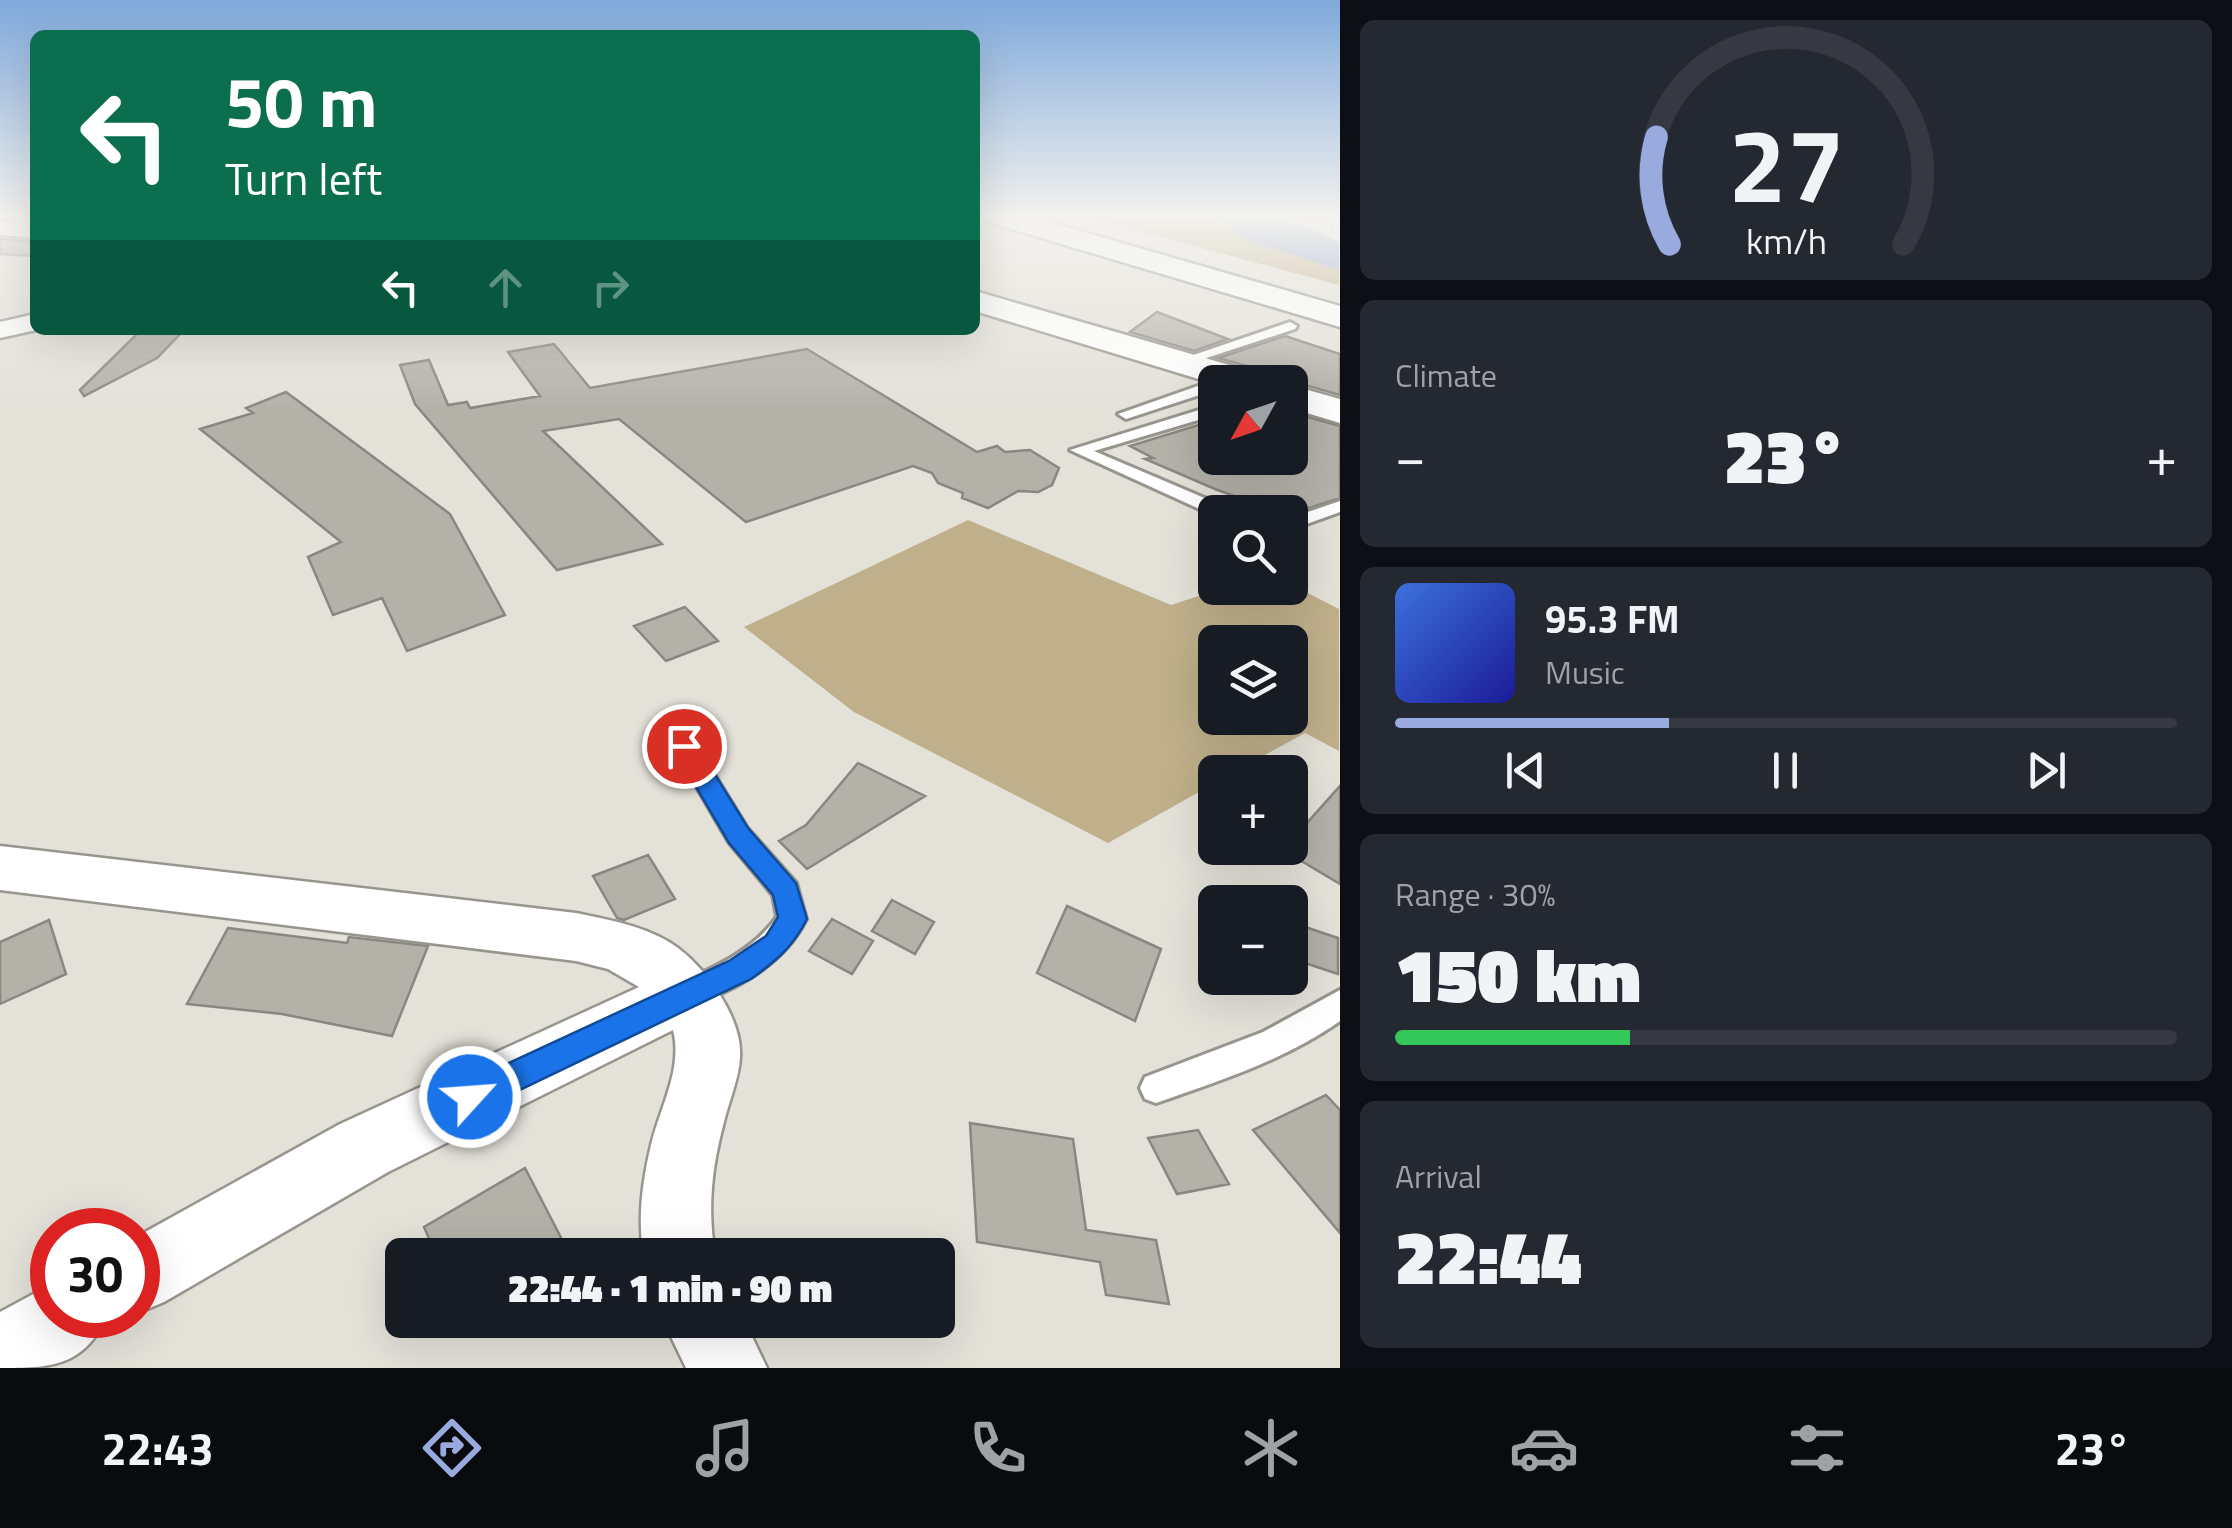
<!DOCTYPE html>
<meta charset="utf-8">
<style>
:root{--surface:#171b24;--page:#242831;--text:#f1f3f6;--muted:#9ea1a6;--line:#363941;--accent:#98aade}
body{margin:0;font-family:"Titillium Web",sans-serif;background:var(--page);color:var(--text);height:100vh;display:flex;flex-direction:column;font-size:38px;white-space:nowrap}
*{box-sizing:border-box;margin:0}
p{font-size:32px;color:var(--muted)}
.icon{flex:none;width:55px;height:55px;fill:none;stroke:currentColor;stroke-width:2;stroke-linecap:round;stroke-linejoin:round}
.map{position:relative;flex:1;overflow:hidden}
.drawer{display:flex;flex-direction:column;gap:20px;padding:20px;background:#0d0f14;width:892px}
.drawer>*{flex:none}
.guide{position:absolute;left:30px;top:30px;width:950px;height:305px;border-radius:15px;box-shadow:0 10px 40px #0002;background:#0b6e4f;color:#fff;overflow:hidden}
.needle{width:65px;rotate:230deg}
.buttons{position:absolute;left:1198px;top:365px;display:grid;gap:20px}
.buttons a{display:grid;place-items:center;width:110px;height:110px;border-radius:15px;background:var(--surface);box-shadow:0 10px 40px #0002;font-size:50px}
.speed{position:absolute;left:30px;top:1208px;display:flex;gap:20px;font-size:50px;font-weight:700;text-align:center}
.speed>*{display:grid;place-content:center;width:130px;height:130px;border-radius:50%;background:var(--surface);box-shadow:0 10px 40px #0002;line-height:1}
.speed .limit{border:15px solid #d22;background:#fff;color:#111}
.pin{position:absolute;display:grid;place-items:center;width:85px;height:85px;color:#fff;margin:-42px;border:5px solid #fff;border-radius:50%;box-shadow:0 2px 10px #0007}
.me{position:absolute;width:110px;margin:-55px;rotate:64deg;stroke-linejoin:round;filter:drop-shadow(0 0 8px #0008)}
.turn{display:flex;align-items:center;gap:35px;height:210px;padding:0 30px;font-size:45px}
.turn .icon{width:130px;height:130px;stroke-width:2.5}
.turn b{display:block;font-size:70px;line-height:85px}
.lanes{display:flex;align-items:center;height:95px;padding:0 30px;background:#0003;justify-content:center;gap:50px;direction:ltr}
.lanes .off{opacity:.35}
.big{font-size:75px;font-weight:800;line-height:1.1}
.drawer .widget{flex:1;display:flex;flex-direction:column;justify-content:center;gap:15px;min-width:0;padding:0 35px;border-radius:15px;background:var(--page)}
.drawer .dial{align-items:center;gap:0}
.dial svg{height:260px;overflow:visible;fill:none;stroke:var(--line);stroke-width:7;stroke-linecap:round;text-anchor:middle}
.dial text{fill:var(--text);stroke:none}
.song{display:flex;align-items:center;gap:30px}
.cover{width:120px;height:120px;border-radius:15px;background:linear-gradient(135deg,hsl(220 70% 55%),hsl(240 70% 35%))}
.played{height:10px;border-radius:5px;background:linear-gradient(90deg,var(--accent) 35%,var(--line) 35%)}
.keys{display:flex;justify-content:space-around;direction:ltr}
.heat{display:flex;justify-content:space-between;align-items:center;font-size:55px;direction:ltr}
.charge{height:15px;border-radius:8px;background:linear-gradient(90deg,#34c759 30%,var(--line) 0)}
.trip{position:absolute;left:385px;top:1238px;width:570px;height:100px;border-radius:15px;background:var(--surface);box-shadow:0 10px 40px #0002;font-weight:800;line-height:100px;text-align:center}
.dock{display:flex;height:160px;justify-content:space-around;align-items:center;background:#090b0e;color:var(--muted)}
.dock .icon{width:70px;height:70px}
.dock .current{color:var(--accent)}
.dock b{font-size:45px;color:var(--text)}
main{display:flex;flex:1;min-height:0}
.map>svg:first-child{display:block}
.green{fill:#bfaf8a;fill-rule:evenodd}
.water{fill:#8399ca}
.building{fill:#b4b1a9;stroke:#8a8780;stroke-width:2.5}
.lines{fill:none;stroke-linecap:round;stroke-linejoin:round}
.service-casing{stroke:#98958e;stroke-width:6}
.minor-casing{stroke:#98958e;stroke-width:5}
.secondary-casing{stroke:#98958e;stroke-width:5}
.trunk-casing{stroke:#98958e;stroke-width:5}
.path{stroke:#97958f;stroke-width:4;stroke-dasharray:4 4;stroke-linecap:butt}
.service{fill:#fff;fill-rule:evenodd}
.minor{fill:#fff;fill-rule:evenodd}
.secondary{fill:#fff;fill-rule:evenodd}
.trunk{fill:#fff;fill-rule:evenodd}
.route{fill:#1a73e8;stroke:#114b97;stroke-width:2.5}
</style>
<main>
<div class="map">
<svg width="1340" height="1368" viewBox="0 0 1340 1368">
<rect width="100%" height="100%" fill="#e4e1d9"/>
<path class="green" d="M 1082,216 L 1205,216 L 1237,227 L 1231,229 L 1256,243 L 1336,267 L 1339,270 L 1339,285 Z
M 968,520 L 1171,605 L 1223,588 L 1290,588 L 1290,584 L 1339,609 L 1339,751 L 1305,733 L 1234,772 L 1215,772 L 1215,783 L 1108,843 L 854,712 L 744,627 ZM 1215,642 L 1290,642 L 1290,718 L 1215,718 Z"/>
<path class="water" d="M 1205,216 C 1257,216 1294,218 1339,242 L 1339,270 L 1256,243 L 1229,229 L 1235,226 Z"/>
<path class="building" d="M 0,239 L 35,242 L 35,256 L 0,254 Z
M 1157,312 L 1228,339 L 1194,351 L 1130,332 Z
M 141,330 L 184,330 L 157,358 L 84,396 L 80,390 Z
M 1285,336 L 1340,354 L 1340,395 L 1291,381 L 1270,382 L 1261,370 L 1218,358 Z
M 554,344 L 590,388 L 807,349 L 977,452 L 997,446 L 1005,452 L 1030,450 L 1059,468 L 1052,485 L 1038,492 L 1018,491 L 988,508 L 962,498 L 963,493 L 938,483 L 932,473 L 913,466 L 746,522 L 619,419 L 543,431 L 662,544 L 557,570 L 415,404 L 400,365 L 429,360 L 448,405 L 467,402 L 470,408 L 540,396 L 508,352 Z
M 286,392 L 450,514 L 505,615 L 407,651 L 382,598 L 333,615 L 308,557 L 341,542 L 200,429 L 253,413 L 246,408 Z
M 1290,412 L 1340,426 L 1340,498 L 1297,512 L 1286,507 L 1275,511 L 1215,489 L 1145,459 L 1153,458 L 1130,446 L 1215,420 L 1215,458 L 1290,458 Z
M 685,607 L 718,641 L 666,661 L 634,626 Z
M 858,763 L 925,796 L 807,869 L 779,841 L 806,825 Z
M 1340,786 L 1340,884 L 1283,850 L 1290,848 L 1290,842 Z
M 648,855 L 675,899 L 624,920 L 617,918 L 593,876 Z
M 892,900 L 934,922 L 915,954 L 872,931 Z
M 1067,906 L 1161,949 L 1135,1021 L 1037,973 Z
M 832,919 L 873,941 L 852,974 L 809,951 Z
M 49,920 L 66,974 L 0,1004 L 0,942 Z
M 1290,922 L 1338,938 L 1338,974 L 1290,958 Z
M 228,928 L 347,943 L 349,937 L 428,946 L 392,1036 L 282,1014 L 187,1004 Z
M 1326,1095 L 1340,1110 L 1340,1233 L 1253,1130 Z
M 970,1123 L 1073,1139 L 1086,1230 L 1156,1240 L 1169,1304 L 1106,1295 L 1100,1262 L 977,1242 Z
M 1198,1130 L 1229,1184 L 1177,1194 L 1148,1138 Z
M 525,1168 L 570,1255 L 436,1255 L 424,1227 Z"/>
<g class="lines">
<defs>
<path id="service" d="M 19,216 L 33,216 L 11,230 L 3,230 L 3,226 Z
M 1290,322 L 1297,326 L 1295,329 L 1185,365 L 1173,362 Z
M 1215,380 L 1221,382 L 1215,382 L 1215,390 L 1126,419 L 1118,414 Z
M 1215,405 L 1215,415 L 1094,451 L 1228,508 L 1231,512 L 1215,512 L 1215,516 L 1070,450 Z
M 1340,501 L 1340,512 L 1290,530 L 1290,518 Z
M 685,737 L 693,740 L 747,828 L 796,883 L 806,919 C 783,966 732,991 685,1008 L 674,1004 L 670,995 L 674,986 C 713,968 752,952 777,917 L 773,895 L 729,842 L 673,746 L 677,740 Z
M 1340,990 L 1340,1021 C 1285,1060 1219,1081 1156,1103 L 1145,1099 L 1140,1088 L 1145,1077 L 1263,1032 Z"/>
<path id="minor" d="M 0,221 L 35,224 L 35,238 L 0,235 Z
M 35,314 L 36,330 L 0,338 L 0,322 Z
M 0,846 L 576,913 C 610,920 650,927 678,948 C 707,970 743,1019 740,1058 C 739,1077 730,1099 725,1118 C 712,1166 707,1206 715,1255 L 643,1255 C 638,1216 642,1183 651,1145 C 660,1107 683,1069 673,1030 L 388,1172 L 164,1302 L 138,1313 L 138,1236 L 340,1124 L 639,987 L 608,969 L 576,961 L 0,890 Z
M 52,1284 L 52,1315 L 107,1315 C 85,1367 50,1368 0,1368 L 0,1312 Z
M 663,1320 L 744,1320 L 767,1368 L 686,1368 Z"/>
<path id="secondary" d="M 975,291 L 1260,374 L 1266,382 L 1215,384 L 975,311 Z
M 1290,385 L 1340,399 L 1340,423 L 1290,408 Z"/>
<path id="trunk" d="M 984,216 L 1028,216 L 1340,306 L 1340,327 L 988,222 Z"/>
</defs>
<use href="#service" class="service-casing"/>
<use href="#minor" class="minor-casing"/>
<use href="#secondary" class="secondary-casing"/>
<use href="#trunk" class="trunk-casing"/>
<path class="path" d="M 1300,216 L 1340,229"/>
<use href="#service" class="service"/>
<use href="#minor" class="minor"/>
<use href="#secondary" class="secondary"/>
<use href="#trunk" class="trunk"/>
</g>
<linearGradient id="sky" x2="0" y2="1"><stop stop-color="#7fa9dc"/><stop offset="0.53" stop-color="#f3f2ee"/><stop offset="1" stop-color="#f3f2ee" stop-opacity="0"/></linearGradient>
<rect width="1340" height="408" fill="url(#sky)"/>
<path class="route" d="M 684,737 L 693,739 L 748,828 L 796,883 L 807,919 C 793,947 776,961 751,979 L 482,1108 L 470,1113 L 459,1108 L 454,1097 L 459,1086 L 729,961 L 766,936 L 778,917 L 773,895 L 729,843 L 672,746 Z"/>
</svg>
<div class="buttons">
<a><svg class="needle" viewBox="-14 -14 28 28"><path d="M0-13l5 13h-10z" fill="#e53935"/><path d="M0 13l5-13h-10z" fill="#9ea1a6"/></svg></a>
<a><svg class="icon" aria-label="search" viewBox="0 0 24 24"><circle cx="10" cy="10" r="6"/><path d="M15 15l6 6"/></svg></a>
<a><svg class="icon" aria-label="layers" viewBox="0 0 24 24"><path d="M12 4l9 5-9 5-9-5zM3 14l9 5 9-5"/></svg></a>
<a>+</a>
<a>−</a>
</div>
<div class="speed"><div class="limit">30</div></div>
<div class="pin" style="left:684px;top:746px;background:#d93025"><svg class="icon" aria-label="arrive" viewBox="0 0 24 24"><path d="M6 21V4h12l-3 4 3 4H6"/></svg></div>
<svg class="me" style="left:470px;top:1097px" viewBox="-20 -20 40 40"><circle r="17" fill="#1a73e8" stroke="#fff" stroke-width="3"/><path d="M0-11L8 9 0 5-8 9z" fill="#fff"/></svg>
<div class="trip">22:44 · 1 min · 90 m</div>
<div class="guide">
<div class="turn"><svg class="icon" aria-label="left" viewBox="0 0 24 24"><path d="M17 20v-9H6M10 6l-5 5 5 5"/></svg><div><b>50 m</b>Turn left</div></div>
<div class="lanes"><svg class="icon" aria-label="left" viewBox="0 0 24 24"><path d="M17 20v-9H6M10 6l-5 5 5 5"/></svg><svg class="icon off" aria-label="ahead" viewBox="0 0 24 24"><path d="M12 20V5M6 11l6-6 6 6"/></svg><svg class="icon off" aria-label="right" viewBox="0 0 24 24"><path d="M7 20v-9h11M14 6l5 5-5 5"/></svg></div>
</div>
</div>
<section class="drawer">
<div class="widget dial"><svg viewBox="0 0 100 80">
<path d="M14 69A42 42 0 1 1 86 69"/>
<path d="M14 69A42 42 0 0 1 10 36" stroke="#98aade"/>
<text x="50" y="56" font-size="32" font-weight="700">27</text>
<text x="50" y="72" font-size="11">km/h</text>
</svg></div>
<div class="widget"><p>Climate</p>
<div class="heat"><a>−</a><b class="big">23°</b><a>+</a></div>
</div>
<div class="widget">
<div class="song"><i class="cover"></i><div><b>95.3 FM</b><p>Music</p></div></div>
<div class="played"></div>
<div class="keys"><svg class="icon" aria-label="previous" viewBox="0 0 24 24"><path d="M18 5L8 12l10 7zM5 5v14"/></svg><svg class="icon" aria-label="pause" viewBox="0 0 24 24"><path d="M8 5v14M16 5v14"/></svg><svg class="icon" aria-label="next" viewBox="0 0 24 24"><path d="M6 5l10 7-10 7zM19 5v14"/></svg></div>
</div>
<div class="widget"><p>Range · 30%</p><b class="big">150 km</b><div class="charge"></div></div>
<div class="widget"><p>Arrival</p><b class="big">22:44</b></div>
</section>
</main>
<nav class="dock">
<b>22:43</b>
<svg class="icon current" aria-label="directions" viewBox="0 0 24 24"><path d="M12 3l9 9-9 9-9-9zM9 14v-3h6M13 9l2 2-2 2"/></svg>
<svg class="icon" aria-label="music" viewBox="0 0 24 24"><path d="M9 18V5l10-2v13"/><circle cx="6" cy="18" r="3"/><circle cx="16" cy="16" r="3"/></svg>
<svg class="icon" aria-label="phone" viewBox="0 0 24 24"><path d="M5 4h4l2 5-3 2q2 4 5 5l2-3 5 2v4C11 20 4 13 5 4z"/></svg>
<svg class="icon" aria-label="climate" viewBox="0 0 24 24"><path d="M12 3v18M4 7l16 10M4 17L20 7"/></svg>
<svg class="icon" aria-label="car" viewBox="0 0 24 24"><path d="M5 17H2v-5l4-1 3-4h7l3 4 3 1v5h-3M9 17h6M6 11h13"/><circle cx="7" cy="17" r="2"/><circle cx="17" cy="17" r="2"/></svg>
<svg class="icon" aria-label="filters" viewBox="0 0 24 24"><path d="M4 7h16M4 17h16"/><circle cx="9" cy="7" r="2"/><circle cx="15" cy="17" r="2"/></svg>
<b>23°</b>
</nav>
